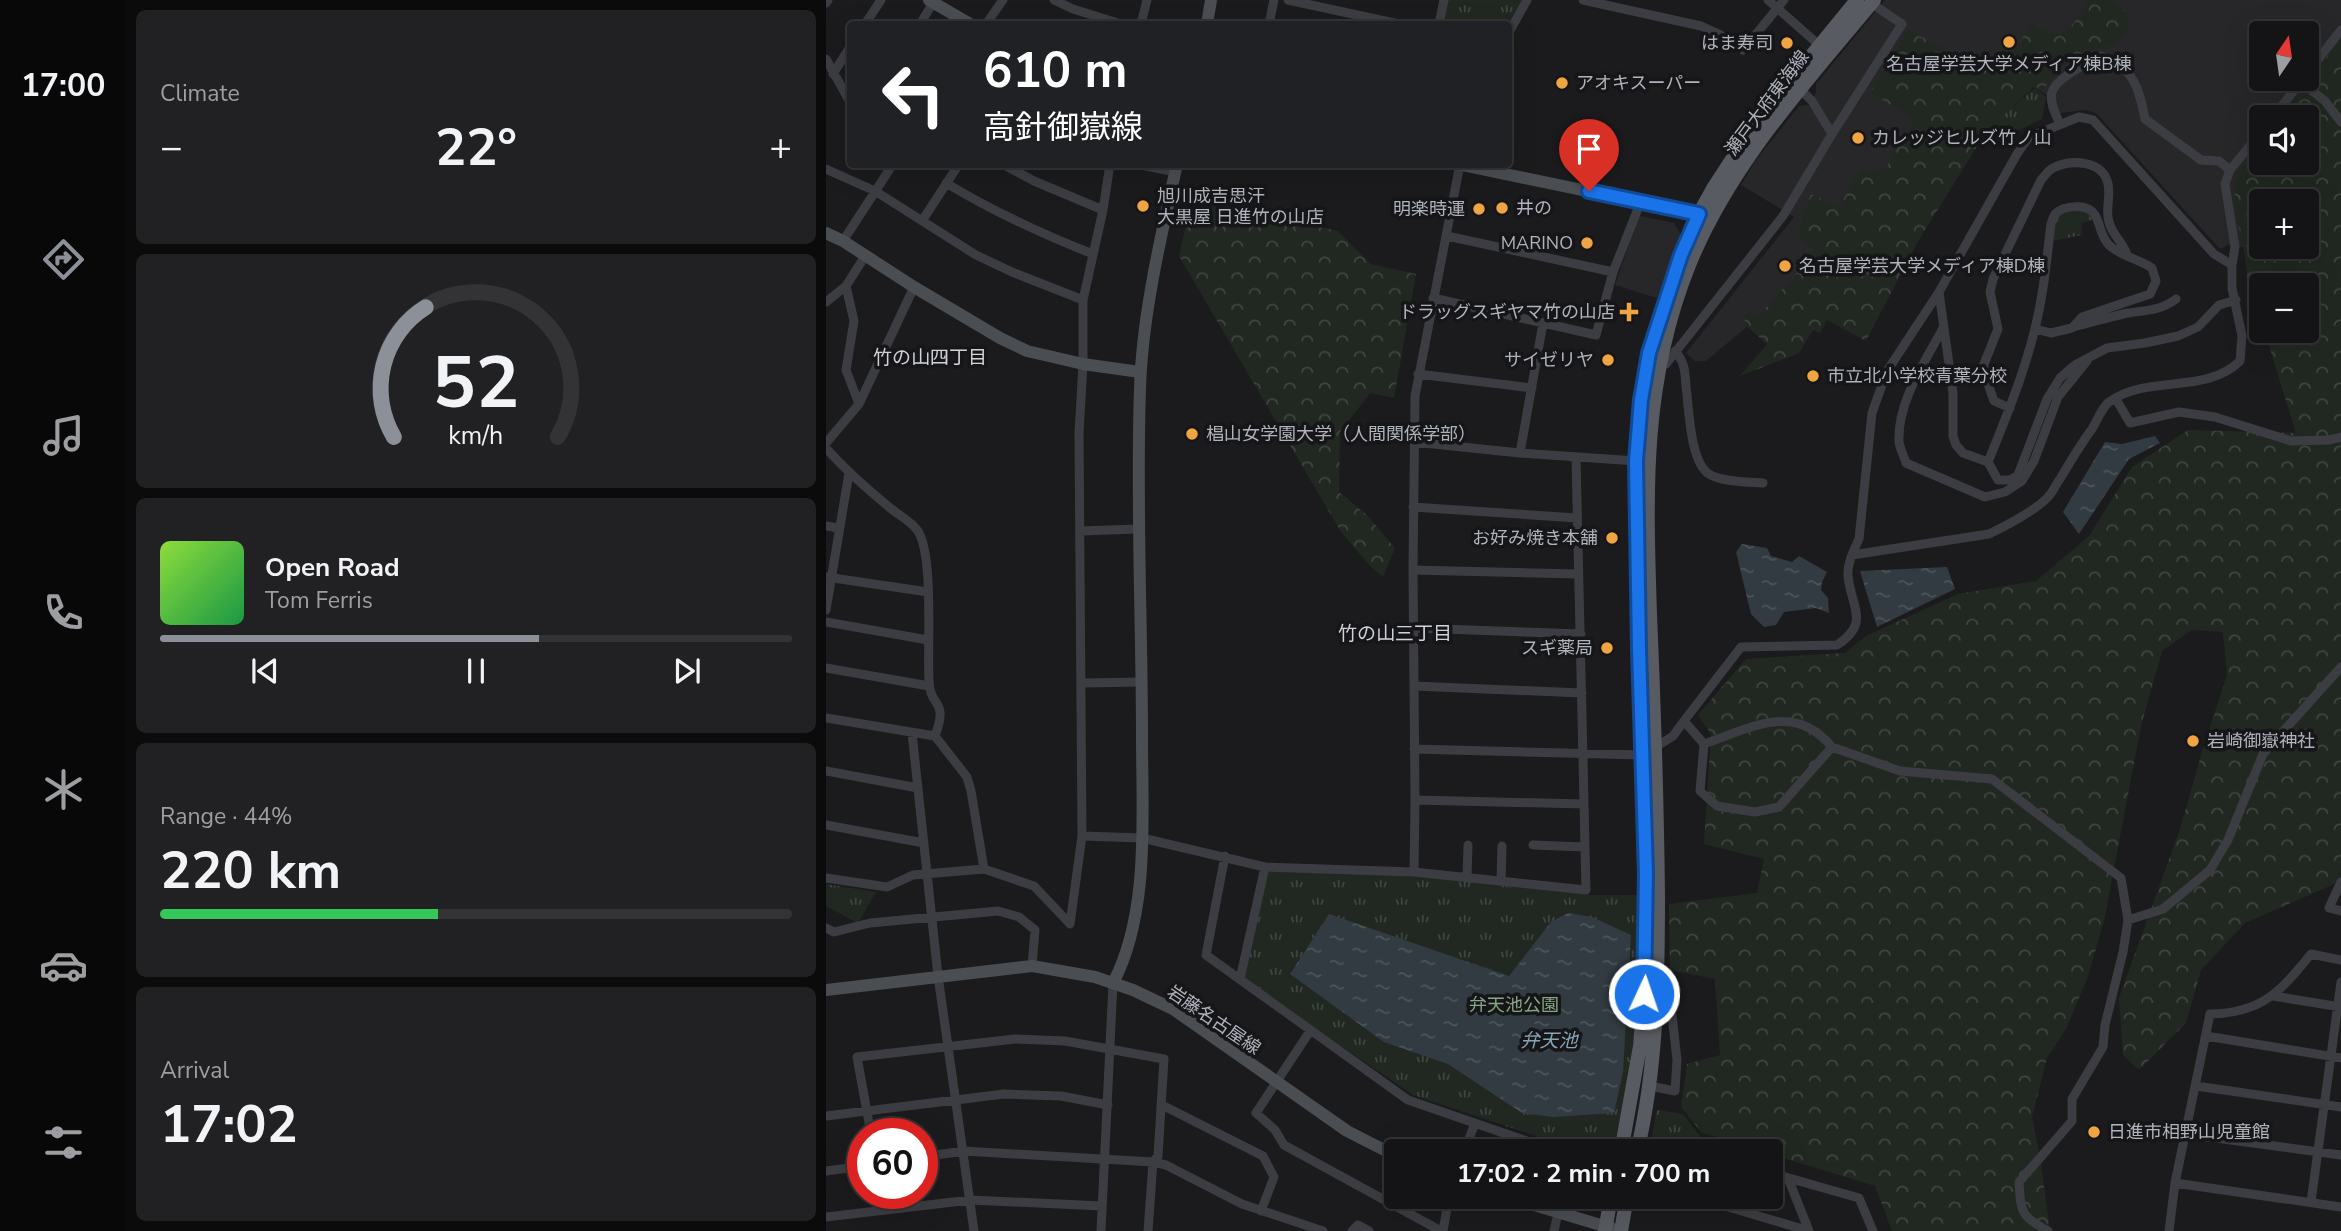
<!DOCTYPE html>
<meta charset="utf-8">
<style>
:root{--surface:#141416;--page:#212123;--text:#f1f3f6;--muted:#9d9ea1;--line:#333335;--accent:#8c9099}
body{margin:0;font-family:"Nunito Sans","Noto Sans JP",sans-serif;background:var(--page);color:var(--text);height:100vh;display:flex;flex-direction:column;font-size:26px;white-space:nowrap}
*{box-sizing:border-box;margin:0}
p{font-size:23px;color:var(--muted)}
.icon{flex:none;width:38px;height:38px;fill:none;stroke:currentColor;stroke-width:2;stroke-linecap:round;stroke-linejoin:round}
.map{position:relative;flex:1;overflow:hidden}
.drawer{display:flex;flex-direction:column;gap:10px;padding:10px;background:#0b0b0c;width:700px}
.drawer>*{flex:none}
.guide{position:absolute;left:21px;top:21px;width:665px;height:147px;border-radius:7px;box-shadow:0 7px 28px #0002,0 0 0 2px var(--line);background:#202124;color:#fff;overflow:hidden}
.needle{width:46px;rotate:13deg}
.tools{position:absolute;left:1423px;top:21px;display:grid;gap:14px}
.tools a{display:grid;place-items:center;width:70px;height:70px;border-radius:7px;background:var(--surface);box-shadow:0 7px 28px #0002,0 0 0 2px var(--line);font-size:35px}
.speed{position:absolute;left:21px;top:1118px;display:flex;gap:14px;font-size:35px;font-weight:700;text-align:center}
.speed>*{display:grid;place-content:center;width:91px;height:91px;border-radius:50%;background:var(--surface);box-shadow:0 7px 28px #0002,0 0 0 2px var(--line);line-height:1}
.speed .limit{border:10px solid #d22;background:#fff;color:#111}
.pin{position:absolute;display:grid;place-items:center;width:60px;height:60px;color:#fff;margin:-72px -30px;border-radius:50% 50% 50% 0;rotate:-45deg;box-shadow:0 0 7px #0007}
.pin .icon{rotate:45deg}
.me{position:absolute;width:77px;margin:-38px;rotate:3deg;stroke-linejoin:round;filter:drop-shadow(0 0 5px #0008)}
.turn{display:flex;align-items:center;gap:24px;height:147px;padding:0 21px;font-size:32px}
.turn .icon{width:91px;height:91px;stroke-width:2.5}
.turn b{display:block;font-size:49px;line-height:60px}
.big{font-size:52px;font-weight:700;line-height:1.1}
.drawer .card{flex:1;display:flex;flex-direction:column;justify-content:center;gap:10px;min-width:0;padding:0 24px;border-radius:10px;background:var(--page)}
.drawer .dial{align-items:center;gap:0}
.dial svg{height:182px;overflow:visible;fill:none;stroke:var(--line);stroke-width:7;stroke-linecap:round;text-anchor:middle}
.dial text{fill:var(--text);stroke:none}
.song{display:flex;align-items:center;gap:21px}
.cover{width:84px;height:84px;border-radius:10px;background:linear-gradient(135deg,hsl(90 70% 55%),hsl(140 70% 35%))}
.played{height:7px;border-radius:4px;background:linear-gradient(90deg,var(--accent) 60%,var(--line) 60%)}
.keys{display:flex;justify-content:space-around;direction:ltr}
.heat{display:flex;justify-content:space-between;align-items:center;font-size:38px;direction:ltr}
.charge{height:10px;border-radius:5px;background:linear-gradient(90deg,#34c759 44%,var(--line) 0)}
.trip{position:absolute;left:558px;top:1139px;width:399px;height:70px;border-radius:7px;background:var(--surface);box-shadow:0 7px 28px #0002,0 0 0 2px var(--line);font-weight:700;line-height:70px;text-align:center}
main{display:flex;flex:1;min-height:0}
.tab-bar{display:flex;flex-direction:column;width:126px;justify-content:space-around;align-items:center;background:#080809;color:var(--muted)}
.tab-bar .icon{width:49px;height:49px}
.tab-bar .active{color:var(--accent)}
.tab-bar b{font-size:32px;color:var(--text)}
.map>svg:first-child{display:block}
.built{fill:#27272a;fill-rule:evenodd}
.forest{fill:url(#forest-crowns);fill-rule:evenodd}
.park{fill:url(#park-tufts)}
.water{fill:url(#water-ripples)}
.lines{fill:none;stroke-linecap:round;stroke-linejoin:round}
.stream{stroke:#313b41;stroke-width:2.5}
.street{stroke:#3c3d42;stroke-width:9}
.secondary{stroke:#4a4d52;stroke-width:12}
.primary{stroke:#585b61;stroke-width:14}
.route-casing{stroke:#114b97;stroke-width:18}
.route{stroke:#1a73e8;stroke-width:12}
.poi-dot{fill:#eea542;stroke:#161618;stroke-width:2.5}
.labels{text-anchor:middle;stroke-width:7;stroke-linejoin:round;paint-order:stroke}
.poi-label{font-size:18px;fill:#aeb3bc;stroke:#161618;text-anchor:start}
.street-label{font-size:18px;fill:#aeb3bc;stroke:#161618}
.park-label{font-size:18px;fill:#86a686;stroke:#161618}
.neighbourhood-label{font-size:19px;fill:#cfd2d8;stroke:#161618}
.water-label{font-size:19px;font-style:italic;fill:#86a4b5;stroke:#161618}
</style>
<main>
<nav class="tab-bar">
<b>17:00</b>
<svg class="icon active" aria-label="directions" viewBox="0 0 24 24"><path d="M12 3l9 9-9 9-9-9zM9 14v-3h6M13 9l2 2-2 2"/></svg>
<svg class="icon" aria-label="music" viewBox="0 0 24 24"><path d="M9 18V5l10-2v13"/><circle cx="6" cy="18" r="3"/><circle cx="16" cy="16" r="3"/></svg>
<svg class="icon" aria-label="phone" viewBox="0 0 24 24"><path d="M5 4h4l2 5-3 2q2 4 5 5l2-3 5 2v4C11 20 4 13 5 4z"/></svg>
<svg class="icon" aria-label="climate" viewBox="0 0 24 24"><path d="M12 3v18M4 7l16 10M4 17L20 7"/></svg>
<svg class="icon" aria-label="car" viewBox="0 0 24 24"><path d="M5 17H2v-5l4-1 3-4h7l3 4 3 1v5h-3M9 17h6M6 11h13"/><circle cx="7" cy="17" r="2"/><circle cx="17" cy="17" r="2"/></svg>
<svg class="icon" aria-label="filters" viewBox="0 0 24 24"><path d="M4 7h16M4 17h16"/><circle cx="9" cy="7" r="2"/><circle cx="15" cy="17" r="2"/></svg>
</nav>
<section class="drawer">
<div class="card"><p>Climate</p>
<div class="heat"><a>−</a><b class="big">22°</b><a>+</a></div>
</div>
<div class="card dial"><svg viewBox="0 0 100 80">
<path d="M14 69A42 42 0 1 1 86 69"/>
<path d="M14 69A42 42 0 0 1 28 12" stroke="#8c9099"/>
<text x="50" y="56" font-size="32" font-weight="700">52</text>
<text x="50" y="72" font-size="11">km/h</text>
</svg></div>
<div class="card">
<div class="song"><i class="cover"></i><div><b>Open Road</b><p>Tom Ferris</p></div></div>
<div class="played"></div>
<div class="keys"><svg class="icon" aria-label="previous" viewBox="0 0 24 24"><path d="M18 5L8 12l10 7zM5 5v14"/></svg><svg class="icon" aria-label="pause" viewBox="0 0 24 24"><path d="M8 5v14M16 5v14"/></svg><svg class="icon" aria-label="next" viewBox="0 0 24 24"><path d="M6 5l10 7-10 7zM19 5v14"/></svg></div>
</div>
<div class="card"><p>Range · 44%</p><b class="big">220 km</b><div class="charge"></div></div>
<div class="card"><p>Arrival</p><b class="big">17:02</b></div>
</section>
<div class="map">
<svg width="1515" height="1231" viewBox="0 0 1515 1231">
<defs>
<pattern id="forest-crowns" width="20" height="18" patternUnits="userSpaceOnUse" patternTransform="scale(1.75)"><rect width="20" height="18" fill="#212821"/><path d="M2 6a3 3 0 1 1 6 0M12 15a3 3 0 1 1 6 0" fill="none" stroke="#3f453f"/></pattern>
<pattern id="park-tufts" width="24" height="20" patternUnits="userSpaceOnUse" patternTransform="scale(1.75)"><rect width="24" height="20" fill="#212821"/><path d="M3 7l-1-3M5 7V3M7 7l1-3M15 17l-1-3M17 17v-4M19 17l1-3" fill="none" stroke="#3f453f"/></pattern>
<pattern id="water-ripples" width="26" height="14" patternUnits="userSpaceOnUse" patternTransform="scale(1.75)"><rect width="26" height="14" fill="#313b41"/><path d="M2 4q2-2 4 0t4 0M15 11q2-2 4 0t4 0" fill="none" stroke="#4c555a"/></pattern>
</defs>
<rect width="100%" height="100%" fill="#1b1b1d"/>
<path class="built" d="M 1059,0 L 1515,0 L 1515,263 L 1402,245 L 1394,249 L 1270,113 L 1260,110 L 1234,113 L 1221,95 L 1186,74 L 1063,173 L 954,299 L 880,361 L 869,361 L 860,353 L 968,217 L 915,185 L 929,161 L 973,106 L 983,105 L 990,93 L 990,84 ZM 1435,33 L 1480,33 L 1480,79 L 1435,79 ZM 1435,117 L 1480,117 L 1480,163 L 1435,163 ZM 1435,201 L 1480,201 L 1480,247 L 1435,247 Z
M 815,216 L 848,223 L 855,235 L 831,298 L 789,285 L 812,218 Z"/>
<path class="forest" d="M 1263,0 L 1281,0 L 1300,11 L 1304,24 L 1296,38 L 1285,46 L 1261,51 L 1233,69 L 1223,84 L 1217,88 L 1208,87 L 1160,132 L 1091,243 L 1040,341 L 1001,320 L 994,333 L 987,330 L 973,353 L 914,376 L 941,344 L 918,324 L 921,310 L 933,316 L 989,252 L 974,238 L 973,229 L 985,194 L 1013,208 L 1033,171 L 1060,168 L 1089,119 L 1044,93 L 1082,30 L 1139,59 L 1146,50 L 1177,70 L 1205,23 C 1211,26 1219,32 1226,33 C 1245,35 1255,13 1263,0 Z
M 1515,39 L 1515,881 L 1419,923 L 1375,970 L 1360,1023 L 1313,1070 L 1297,1055 L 1293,998 L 1354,829 L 1376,752 L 1401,675 L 1397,632 L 1366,630 L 1336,651 L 1315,726 L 1278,921 L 1261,979 L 1241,1027 L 1221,1058 L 1206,1117 L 1214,1157 L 1224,1231 L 1066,1231 L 1049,1186 L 945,1154 L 945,1152 L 938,1151 L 876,1133 L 855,1107 L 861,1064 L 894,1055 L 889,979 L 844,970 L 843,904 L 931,893 L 938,859 L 878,844 L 885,734 L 872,715 L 920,659 L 1019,653 L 1040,636 L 1132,594 L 1210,581 L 1263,536 L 1306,467 L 1362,430 L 1470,433 L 1442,343 L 1436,331 L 1480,331 L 1480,285 L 1435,285 L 1435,328 L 1425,308 L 1419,257 L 1408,202 L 1411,173 L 1435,143 L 1435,163 L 1480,163 L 1480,117 L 1455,117 ZM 1435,201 L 1480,201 L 1480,247 L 1435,247 Z
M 366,199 L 512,231 L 545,264 L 590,274 L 568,398 L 544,393 L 514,432 L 513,492 L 541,515 L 569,548 L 557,577 L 544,566 L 515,532 L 353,256 Z"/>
<path class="park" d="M 622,0 L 696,0 L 682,24 L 617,24 Z
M 1209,88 L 1220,97 L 1216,119 L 1185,134 L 1166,125 Z
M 1252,209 C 1259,211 1266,212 1266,220 L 1255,223 L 1256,235 L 1226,241 L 1227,226 L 1232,215 L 1241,211 Z
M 440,872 L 585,874 L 765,895 L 812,895 L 814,961 L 804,1076 L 787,1151 L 755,1151 L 587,1095 L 414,977 Z
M 0,884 L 50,892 L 32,923 L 0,906 Z
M 831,1110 L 857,1114 L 881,1145 L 879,1151 L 823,1151 Z"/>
<path class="water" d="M 1329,436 L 1334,443 L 1303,459 L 1253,534 L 1237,512 L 1279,442 L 1296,444 Z
M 916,544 L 941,548 L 945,556 L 966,562 L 973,556 L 1001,572 L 996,582 L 995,590 L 1002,598 L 1003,613 L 990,608 L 958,612 L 950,625 L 938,627 L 925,614 L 910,552 Z
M 1121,567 L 1129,589 L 1051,627 L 1034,571 Z
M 742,913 L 766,917 L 805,935 L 797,1072 L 788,1113 L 727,1117 L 696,1113 L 622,1064 L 558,1042 L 464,974 L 503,914 L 683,976 L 725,922 Z"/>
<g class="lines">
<path class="stream" d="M 861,1146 L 878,1152"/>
<path class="street" d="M 228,0 L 247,9 L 295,24
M 462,0 L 573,24
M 757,0 L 875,26 L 893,34 L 917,50 L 958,0
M 942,0 L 993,45
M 0,3 L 2,0
M 39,24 L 55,0
M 94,24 L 107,3
M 160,24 L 177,0
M 315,24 L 321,0
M 443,24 L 448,0
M 613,24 L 618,0
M 682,34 L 701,0
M 0,59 L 24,102
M 7,74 L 24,47
M 1480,75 L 1515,30
M 1475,82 L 1499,101 L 1515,122
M 974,89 L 986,101 L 1006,134
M 1447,117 L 1477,79
M 1234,124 C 1230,115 1223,102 1226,92 C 1231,77 1262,63 1275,56 C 1308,67 1313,89 1319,119 L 1375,160 L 1393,161 L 1404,170
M 176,164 L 208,181 L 277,210
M 311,164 L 349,172
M 0,169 L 49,191 L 150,255 L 186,272 L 257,300
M 120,183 C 168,212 216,234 267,254
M 96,221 L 133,164
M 621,236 L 787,272
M 17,241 L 67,164
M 1113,292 L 1127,393 L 1127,436 L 1130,445 L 1137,453 L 1162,462 L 1172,480 L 1184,480 L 1192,475 L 1221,399 L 1234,378 L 1249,365 L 1281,348 L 1319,343 L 1352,336 L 1372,327 L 1393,305 L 1410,300
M 607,298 L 770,335 L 787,272 L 815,201
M 0,302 L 20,286
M 1247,327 C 1264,323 1280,318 1297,314 C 1316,310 1333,312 1350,299
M 1117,328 C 1099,362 1071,402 1073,442 C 1074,449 1078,456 1080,463 L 1159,497 L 1179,492 L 1196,481 L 1208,461 L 1232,397 L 1261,361
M 849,351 C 859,362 859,372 860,386 C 863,409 864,462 883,474 C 895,482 923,482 937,483
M 834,366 L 840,364 L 957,216 L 1006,134 L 1076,24 L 1045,3
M 592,374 L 706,388
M 1290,399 L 1304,423 L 1353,412 L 1389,417 L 1465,441 L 1503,440 L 1515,437
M 33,404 L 20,370 L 28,321 L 20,286 L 39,256
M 1184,408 L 1168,401 L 1158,373 L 1158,364 L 1172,329 L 1164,292 L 1167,279 L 1215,180 C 1219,176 1222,170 1227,168 C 1245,159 1277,160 1282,184 C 1285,197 1279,210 1283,222 C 1286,235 1298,243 1301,255
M 588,442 L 694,453 L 810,461
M 0,443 L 33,404 L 88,287
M 0,448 C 19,470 40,488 63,507 C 71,514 86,522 92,531 C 108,557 101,647 103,681 C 104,709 123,698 109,736 L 0,718
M 694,453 L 717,323
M 1162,462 C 1184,408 1207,352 1216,294 C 1220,271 1222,247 1225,224 C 1226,221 1227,217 1229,214 C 1238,205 1262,203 1269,215 C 1275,225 1274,236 1283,245 C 1294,256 1313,259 1326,268 L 1330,281 L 1324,294 L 1256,317 L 1246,328 L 1225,333 L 1209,329
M 587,507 L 751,518
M 0,526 L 13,528
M 254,531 L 312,529
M 1026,555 L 1163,534 C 1180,526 1210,510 1222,497 C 1227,492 1230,484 1234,479 C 1244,462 1254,445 1266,429 C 1271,421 1276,407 1283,402 C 1320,374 1380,395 1414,361 L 1416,336 L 1406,288 L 1406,265 L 1409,247 L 1399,184 L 1404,170 L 1435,132
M 587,570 L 752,574
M 0,577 L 102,592
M 0,610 L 23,473
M 0,622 L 102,640
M 588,628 L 755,634
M 0,668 L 103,686
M 257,683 L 316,682
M 588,686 L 756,693
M 858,721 L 915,647 L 1011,645 C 1045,623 1025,607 1022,576 C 1021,563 1028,550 1033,539 L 1046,413 L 1061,371 L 1113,292 L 1191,154 L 1203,137 L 1253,117 L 1267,120 L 1388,254 L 1406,265
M 86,733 L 112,976 L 148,1231
M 109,736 L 141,777 L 145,791 L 158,869
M 878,744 C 925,728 968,701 1006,747
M 588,749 L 817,755 L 847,736 L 858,721 L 878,744 L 874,791 L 891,806 L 929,812 L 953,807 L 1006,747 L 1074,771 L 1166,779 L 1295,878 L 1302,920 L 1297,952 L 1279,1025 L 1277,1047 L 1246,1099 L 1246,1121 L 1193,1182 C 1195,1212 1194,1216 1222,1231
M 0,771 L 92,788
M 589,800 L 758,804
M 0,825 L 98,843
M 256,836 L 316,838 L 439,867 L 588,872 L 760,890 L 750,458
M 707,845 L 759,847
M 399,856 L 380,955 L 582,1100 L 733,1152
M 588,872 L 589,800 L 587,570 L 589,396 L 634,164
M 0,878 L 61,887 L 87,875 L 158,869 L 208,886 L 244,924
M 641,878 L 642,845
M 675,881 L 676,846
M 1515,882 L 1503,908 L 1515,911
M 1302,920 L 1337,909 L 1384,870 L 1402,840 L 1437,754 L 1515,667
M 244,924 L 256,836 L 253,433 L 257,364 L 257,300 L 277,210 L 284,164
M 0,928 L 8,932 L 44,923 L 172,911 L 193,917 L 209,930 L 206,966
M 414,979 L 439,867
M 1447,996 L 1515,1007
M 484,1031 L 430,1113 L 449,1130 L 458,1145 L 615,1231
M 1380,1036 L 1515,1058
M 824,1086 L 849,1091 L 851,1060 L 844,997 L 831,997
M 1370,1086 L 1515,1107
M 336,1105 L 437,1156 L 448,1177 L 435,1211
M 0,1116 L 178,1094 L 235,1096 L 282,1105
M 45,1134 L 31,1057 L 189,1039 L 239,1041 L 338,1059 L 332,1156 L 327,1162 L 322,1231
M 1360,1134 L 1515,1155
M 638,1152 L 649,1123
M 96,1157 L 138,1151 L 327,1162 L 340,1165 L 416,1204 L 497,1231
M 0,1171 L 37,1166
M 945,1173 L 1033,1198 L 1047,1231
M 962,1178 L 983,1231
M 1349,1183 L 1515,1207
M 883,1197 L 882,1201 L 983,1231
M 1485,1202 L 1515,982
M 0,1217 L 144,1200 L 276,1206
M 275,1231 L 287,983
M 526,1231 L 532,1225 L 543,1231
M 617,1231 L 623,1197
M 728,1231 L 732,1213
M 1343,1231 L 1349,1183 L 1384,1014 C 1436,1013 1454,992 1485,954 L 1515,960"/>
<path class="secondary" d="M 103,0 L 144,24
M 381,24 L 385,0
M 631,164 L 881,216
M 0,233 L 17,241 L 88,287 L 174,338 L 201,351 L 257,364 L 314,372
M 287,983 C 324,913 316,815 316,738 C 316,622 310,505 314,389 C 316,316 335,236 351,164
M 0,990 L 206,966 L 269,977 L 307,990 L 347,1009 L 521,1131 L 570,1156
M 681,1197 L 788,1229"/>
<path class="primary" d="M 795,1152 L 814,1046 L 820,968 L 810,461 L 815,400 L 823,353 L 855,255 L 873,214 L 888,187 L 927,127 L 1031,0
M 811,1152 C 831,1068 832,982 832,896 C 831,802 828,708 824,614 C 820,492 816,381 863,265 C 904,164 979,83 1048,0
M 779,1231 L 785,1197
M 795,1231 L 801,1197"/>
</g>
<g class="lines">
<defs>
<path id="route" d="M 763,191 L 873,214 L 855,255 L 823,353 L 815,400 L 810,461 L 813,649 L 820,873 L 818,994"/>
</defs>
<use href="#route" class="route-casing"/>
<use href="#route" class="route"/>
</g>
<g class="poi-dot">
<circle cx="1183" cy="42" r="7"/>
<circle cx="961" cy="43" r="7"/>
<circle cx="736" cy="83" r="7"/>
<circle cx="1032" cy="138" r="7"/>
<circle cx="317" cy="206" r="7"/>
<circle cx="676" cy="208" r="7"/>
<circle cx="653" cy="209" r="7"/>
<circle cx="761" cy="243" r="7"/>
<circle cx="959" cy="266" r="7"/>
<path d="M799.5 301.5h7v7h7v7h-7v7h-7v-7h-7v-7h7z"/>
<circle cx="782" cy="360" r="7"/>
<circle cx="987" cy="376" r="7"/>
<circle cx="366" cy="434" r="7"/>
<circle cx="786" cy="538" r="7"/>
<circle cx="781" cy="648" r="7"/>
<circle cx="1367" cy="741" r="7"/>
<circle cx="1268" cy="1132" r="7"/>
</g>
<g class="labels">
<g class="poi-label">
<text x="947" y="49" text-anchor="end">はま寿司</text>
<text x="1183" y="70" text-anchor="middle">名古屋学芸大学メディア棟B棟</text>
<text x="750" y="89">アオキスーパー</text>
<text x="1046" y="144">カレッジヒルズ竹ノ山</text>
<text x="331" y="202">旭川成吉思汗<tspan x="331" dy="21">大黒屋 日進竹の山店</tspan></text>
<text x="690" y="214">井の</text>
<text x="639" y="215" text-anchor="end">明楽時運</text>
<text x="747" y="249" text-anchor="end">MARINO</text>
<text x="973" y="272">名古屋学芸大学メディア棟D棟</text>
<text x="789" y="318" text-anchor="end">ドラッグスギヤマ竹の山店</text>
<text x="768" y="366" text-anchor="end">サイゼリヤ</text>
<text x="1001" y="382">市立北小学校青葉分校</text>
<text x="380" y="440">椙山女学園大学（人間関係学部）</text>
<text x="772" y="544" text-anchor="end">お好み焼き本舗</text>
<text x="767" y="654" text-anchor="end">スギ薬局</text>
<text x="1381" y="747">岩崎御嶽神社</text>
<text x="1282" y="1138">日進市相野山児童館</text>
</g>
<g class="street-label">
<text transform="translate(941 103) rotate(-53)" y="6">瀬戸大府東海線</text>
<text transform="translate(388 1020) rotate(34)" y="6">岩藤名古屋線</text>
</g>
<g class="park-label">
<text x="688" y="1011">弁天池公園</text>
</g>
<g class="neighbourhood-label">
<text x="104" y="364">竹の山四丁目</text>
<text x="569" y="640">竹の山三丁目</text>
</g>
<g class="water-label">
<text x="723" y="1047">弁天池</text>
</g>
</g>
</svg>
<div class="tools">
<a><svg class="needle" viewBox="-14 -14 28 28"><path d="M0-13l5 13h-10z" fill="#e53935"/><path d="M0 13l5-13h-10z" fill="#9d9ea1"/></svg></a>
<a><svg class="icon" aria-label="sound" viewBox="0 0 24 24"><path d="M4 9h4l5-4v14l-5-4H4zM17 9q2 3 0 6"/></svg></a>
<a>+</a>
<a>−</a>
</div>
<div class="speed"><div class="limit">60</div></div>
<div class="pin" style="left:763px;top:191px;background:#d93025"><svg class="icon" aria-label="arrive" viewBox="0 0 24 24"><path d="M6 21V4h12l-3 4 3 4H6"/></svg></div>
<svg class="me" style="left:818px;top:994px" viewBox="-20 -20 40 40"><circle r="17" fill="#1a73e8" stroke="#fff" stroke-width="3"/><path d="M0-11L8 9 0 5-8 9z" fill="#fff"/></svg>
<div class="trip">17:02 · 2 min · 700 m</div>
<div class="guide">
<div class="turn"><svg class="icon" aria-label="left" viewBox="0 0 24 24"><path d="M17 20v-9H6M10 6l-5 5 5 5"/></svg><div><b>610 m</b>高針御嶽線</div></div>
</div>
</div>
</main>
